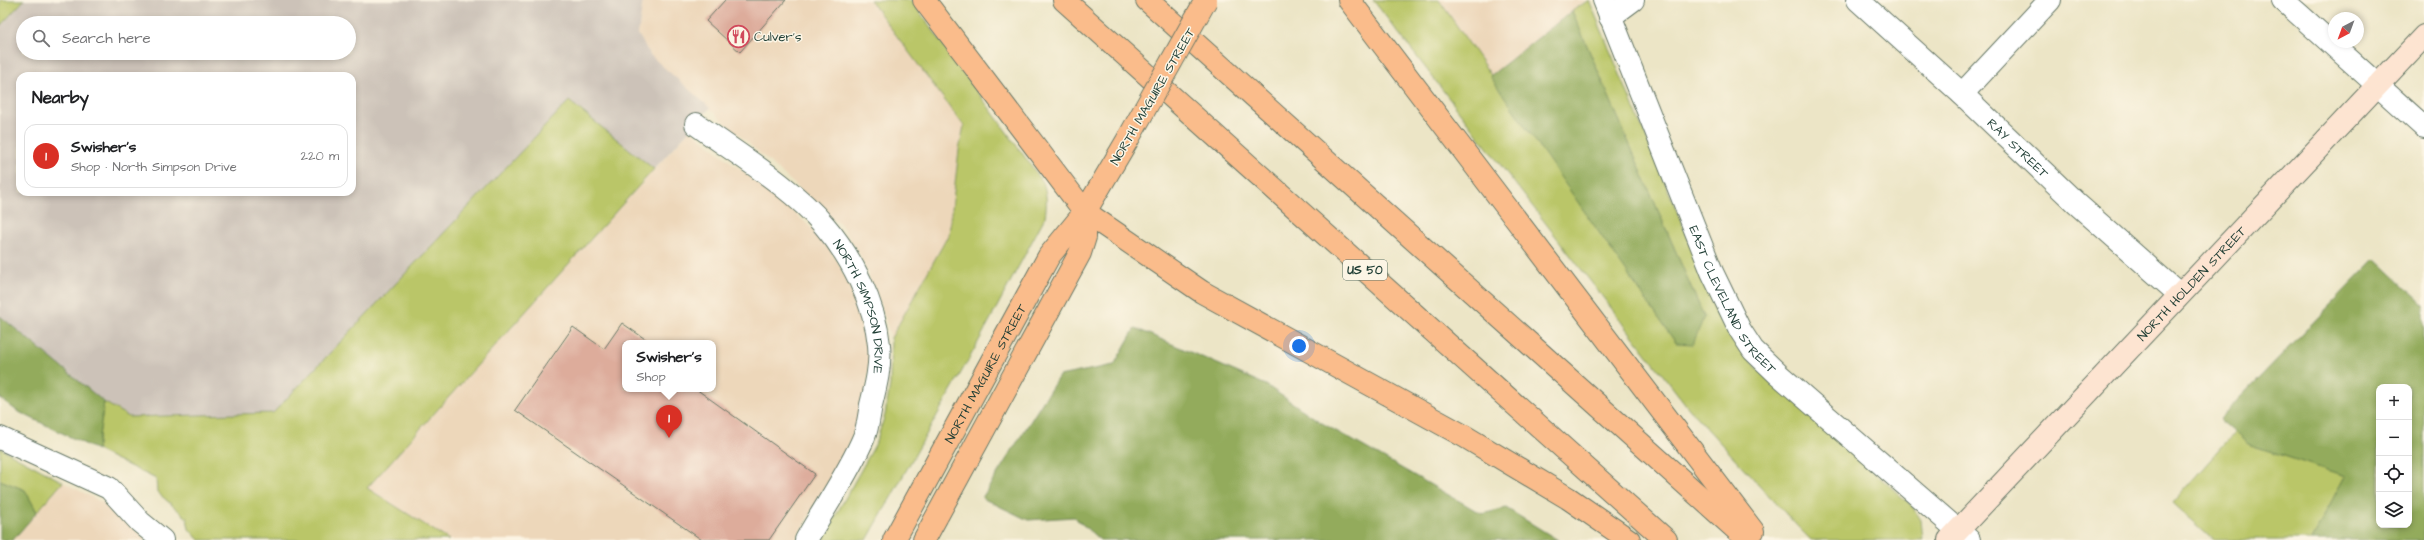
<!DOCTYPE html>
<meta charset="utf-8">
<style>
body{margin:0;font-family:"Architects Daughter",sans-serif;background:#f2f2f2;color:#202124}
.controls{position:absolute;right:12px;bottom:12px;display:grid;overflow:hidden;border-radius:8px;box-shadow:0 2px 6px #0003}
.controls button{width:36px;height:36px;display:grid;place-items:center;padding:0;border:0;border-bottom:1px solid #e0e0e0;background:#fff;color:#202124;font:20px sans-serif}
.compass{position:absolute;left:2328px;top:12px;width:36px;height:36px;border-radius:50%;background:#fff;box-shadow:0 2px 6px #0003;rotate:221deg}
.you{position:absolute;left:1299px;top:346px;width:14px;height:14px;margin:-10px;border:3px solid #fff;border-radius:50%;background:#1a73e8;box-shadow:0 0 0 6px #1a73e833}
.badge{display:grid;place-items:center;width:26px;height:26px;border-radius:50%;background:#d93025;color:#fff;font-size:13px;font-weight:700}
.pin{position:absolute;translate:-50% -33px;filter:drop-shadow(0 1px 2px #0008)}
.pin::after{content:'';position:absolute;top:21px;width:14px;height:12px;background:inherit;clip-path:polygon(0 0,100% 0,50% 100%)}
.popup{position:absolute;left:622px;top:340px;width:94px;height:52px;box-sizing:border-box;display:grid;place-content:center;border-radius:8px;background:#fff;filter:drop-shadow(0 1px 3px #0005);font-size:13px;white-space:nowrap;color:#757577}
.popup b{font-size:15px;color:#202124}
.popup::after{content:'';position:absolute;left:50%;top:100%;margin-left:-8px;border:8px solid transparent;border-top-color:#fff}
.list{margin:0;padding:0;list-style:none}
h2{display:flex;justify-content:space-between;align-items:center;height:52px;margin:0;padding:0 16px;font-size:17px}
h2 small{font-size:13px;font-weight:400;color:#757577}
.list li{display:grid;grid-template-columns:26px 1fr auto;gap:12px;align-items:center;box-sizing:border-box;height:64px;margin:0 8px 8px;padding:0 8px;border:1px solid #e0e0e0;border-radius:12px}
.list b{display:block;font-size:15px;white-space:nowrap}
.list p{margin:0;font-size:13px;white-space:nowrap;color:#757577}
.list em{font-size:13px;font-style:normal;color:#757577}
.icon{flex:none;width:22px;height:22px;fill:none;stroke:currentColor;stroke-width:2;stroke-linecap:round;stroke-linejoin:round}
.map{position:relative;flex:none;width:2424px;height:540px;overflow:hidden}
.search{position:absolute;background:#fff;box-shadow:0 2px 6px #0003;left:16px;top:16px;width:340px;height:44px;display:flex;align-items:center;gap:10px;box-sizing:border-box;padding:0 14px;border-radius:22px;color:#757577;font-size:15px}
.panel{position:absolute;background:#fff;box-shadow:0 2px 6px #0003;left:16px;top:72px;width:340px;height:124px;border-radius:12px}
.map>svg:first-child{display:block}
</style>
<div class="map">
<svg width="2424" height="540" viewBox="0 0 2424 540">
<rect width="100%" height="100%" fill="#fcf5e5"/>
<filter id="ink" filterUnits="userSpaceOnUse"><feTurbulence type="fractalNoise" baseFrequency=".025" numOctaves="2"/><feDisplacementMap in="SourceGraphic" scale="8" xChannelSelector="R" yChannelSelector="G"/><feConvolveMatrix kernelMatrix="1 2 1 2 8 2 1 2 1" color-interpolation-filters="sRGB"/></filter>
<filter id="wash" filterUnits="userSpaceOnUse"><feTurbulence type="fractalNoise" baseFrequency=".012" numOctaves="4" result="noise"/><feDisplacementMap in="SourceGraphic" scale="16" xChannelSelector="R" yChannelSelector="G"/><feGaussianBlur stdDeviation="0.9" result="paint"/><feColorMatrix in="noise" values="0 0 0 0 0 0 0 0 0 0 0 0 0 0 0 0 0 1.4 0 .05"/><feComposite in="paint" operator="in"/></filter>
<g filter="url(#wash)">
<rect width="100%" height="100%" fill="#ece5c6"/>
<!-- built -->
<g fill="#edd7ba" fill-rule="evenodd">
<polygon points="643,0 870,0 965,126 959,150 949,234 891,338 881,304 859,253 843,227 650,56 638,34"/>
<polygon points="1439,0 1586,0 1490,76"/>
<path d="M690 130 784 204 816 232 838 262 865 320 869 359 867 388 859 420 846 450 795 540H449L367 488ZM625 343H713V389H625Z"/>
<polygon points="63,482 101,502 148,540 13,540"/>
</g>
<!-- industrial -->
<path fill="#ccc2b8" fill-rule="evenodd" d="M24 0H643L638 34 650 55 710 108 654 169 569 101 273 413 129 417 104 402 0 316V26ZM23 23H349V53H23ZM20 76H352V192H20Z"/>
<!-- green -->
<g fill="#bac668" stroke="#6c824e">
<polygon points="0,0 24,0 0,26"/>
<path d="M870 0H911L1043 182C1047 194 1047 204 1045 217L975 348 867 540H822L875 445 885 415 890 385 891 338 949 234 959 150 964 126Z"/>
<polygon points="1373,0 1439,0 1676,343 1704,317 1572,11 1589,0 1721,317 1738,348 1761,372 1912,506 1921,520 1923,540 1811,540 1798,527 1690,410"/>
<polygon points="569,101 654,169 367,488 449,540 199,540 189,529 187,518 157,492 156,479 97,450 104,402 129,417 273,413"/>
<polygon points="2235,432 2248,444 2345,476 2311,540 2213,540 2172,503"/>
<polygon points="0,448 63,482 37,512 25,490 0,480"/>
</g>
<!-- forest -->
<g fill="#93ab5c" stroke="#597448" fill-rule="evenodd">
<polygon points="1572,11 1704,317 1693,344 1676,343 1490,76"/>
<path d="M2375 259 2424 305V540H2311L2345 476 2248 444 2219 419ZM2379 387H2409V525H2379Z"/>
<polygon points="0,316 104,402 97,450 17,411 0,398"/>
<polygon points="1135,328 1266,385 1322,423 1482,514 1506,508 1558,540 1100,540 1074,517 1028,520 982,498 1059,376 1114,365"/>
<polygon points="0,480 25,490 37,512 13,540 0,540"/>
</g>
<g id="blocks">
<!-- building -->
<g fill="#ddac9b">
<polygon points="725,0 786,0 740,52 706,21"/>
<polygon points="622,323 651,343 625,343 625,389 696,389 815,474 769,540 702,540 515,410 573,327 604,349"/>
</g>
</g>
</g>
<g filter="url(#ink)">
<use href="#blocks" fill-opacity="0" stroke="#677867" stroke-width="1"/>
<g fill="none" stroke-linecap="round" stroke-linejoin="round">
<defs>
<g id="minor">
<path id="s1" d="M1604 0 1712 272 1740 330 1753 350 1778 374 1969 540"/>
<path id="s2" d="M1858 0 1962 94 2077 204 2179 294"/>
<polyline points="1610,17 1633,0"/>
<polyline points="1962,94 2050,0"/>
<path id="s3" d="M696 124C737 154 792 187 824 225 851 256 875 303 879 345 881 365 876 385 871 405 869 415 868 427 864 437 849 473 825 506 806 540"/>
</g>
<g id="tertiary">
<polyline points="2283,0 2424,127"/>
<polyline points="0,438 109,488 140,522 162,540"/>
</g>
<g id="secondary">
<path id="s4" d="M1949 540 2424 36"/>
</g>
<g id="primary">
<path id="s5" d="M894 540 1049 256 1085 212 1128 139"/>
<polyline points="924,540 1080,253 1085,237 1085,212"/>
</g>
<g id="trunk">
<polyline points="924,0 1085,212 1202,292 1464,436 1568,498 1629,540"/>
<polyline points="1064,0 1666,540"/>
<polyline points="1147,0 1748,540"/>
<polyline points="1349,0 1753,531"/>
</g>
</defs>
<!-- minor casing -->
<use href="#minor" stroke="#677867" stroke-width="24"/>
<!-- tertiary casing -->
<use href="#tertiary" stroke="#677867" stroke-width="24"/>
<!-- secondary casing -->
<use href="#secondary" stroke="#677867" stroke-width="24"/>
<!-- primary casing -->
<use href="#primary" stroke="#677867" stroke-width="24"/>
<!-- trunk casing -->
<use href="#trunk" stroke="#677867" stroke-width="24"/>
<!-- minor -->
<use href="#minor" stroke="#fff" stroke-width="22"/>
<!-- tertiary -->
<use href="#tertiary" stroke="#fff" stroke-width="22"/>
<!-- secondary -->
<use href="#secondary" stroke="#fde4d1" stroke-width="22"/>
<!-- primary -->
<use href="#primary" stroke="#fabc8b" stroke-width="22"/>
<!-- trunk -->
<use href="#trunk" stroke="#fabc8b" stroke-width="22"/>
<defs>
<polyline id="primary-bridge" points="1128,139 1206,0"/>
</defs>
<!-- primary-bridge casing -->
<use href="#primary-bridge" stroke="#677867" stroke-width="24" stroke-linecap="butt"/>
<!-- primary-bridge -->
<use href="#primary-bridge" stroke="#fabc8b" stroke-width="22"/>
</g>
</g>
<!-- icons -->
<defs>
<symbol id="restaurant-ring" viewBox="-11 -11 22 22"><circle r="9.5" fill="#fcf5e5" stroke="#d1495b" stroke-width="1.5"/><path d="M-5-6h1v4h1v-4h1v4h1v-4h1v5L-1.5 .5V6h-2V.5L-5-1ZM5-6V6H3V1.5H1.5Q1.5-4 5-6Z" fill="#d1495b"/></symbol>
</defs>
<g fill-rule="evenodd">
<use href="#restaurant-ring" x="726" y="24" width="25" height="25"/>
</g>
<g text-anchor="middle" stroke-width="3" stroke-linejoin="round" paint-order="stroke">
<!-- shield labels -->
<rect fill="#fcf5e5" stroke="#617469" stroke-width="1" x="1343" y="260" width="44" height="20" rx="3"/>
<g font-size="12" font-weight="bold" fill="#1f3d34">
<text x="1365" y="274">US 50</text>
</g>
<!-- poi labels -->
<g font-size="13" fill="#1f3d34" stroke="#fcf5e5" text-anchor="start">
<text x="754" y="41">Culver's</text>
</g>
<!-- street labels -->
<g font-size="13" fill="#1f3d34" stroke="#fcf5e5">
<text transform="translate(1152 96) rotate(-60)" y="5">NORTH MAGUIRE STREET</text>
<text dy="5" stroke="none"><textPath href="#s2" startOffset="218">RAY STREET</textPath></text>
<text dy="5" stroke="none"><textPath href="#s4" startOffset="353">NORTH HOLDEN STREET</textPath></text>
<text dy="5" stroke="none"><textPath href="#s1" startOffset="327">EAST CLEVELAND STREET</textPath></text>
<text dy="5" stroke="none"><textPath href="#s3" startOffset="255">NORTH SIMPSON DRIVE</textPath></text>
<text dy="5" stroke="none"><textPath href="#s5" startOffset="190">NORTH MAGUIRE STREET</textPath></text>
</g>
</g>
</svg>
<div class="controls">
<button>+</button>
<button>−</button>
<button><svg class="icon" aria-label="locate" viewBox="0 0 24 24"><circle cx="12" cy="12" r="6"/><path d="M12 2v4M12 18v4M2 12h4M18 12h4"/></svg></button>
<button><svg class="icon" aria-label="layers" viewBox="0 0 24 24"><path d="M12 4l9 5-9 5-9-5zM3 14l9 5 9-5"/></svg></button>
</div>
<svg class="compass" viewBox="-18 -18 36 36"><path d="M0-13l5 13h-10z" fill="#e53935"/><path d="M0 13l5-13h-10z" fill="#757577"/></svg>
<div class="you"></div>
<div class="pin badge" style="left:669px;top:438px">1</div>
<div class="popup"><b>Swisher's</b>Shop</div>
<div class="search"><svg class="icon" aria-label="search" viewBox="0 0 24 24"><circle cx="10" cy="10" r="6"/><path d="M15 15l6 6"/></svg>Search here</div>
<section class="panel">
<h2>Nearby<small></small></h2>
<ul class="list">
<li><span class="badge">1</span><div><b>Swisher's</b><p>Shop · North Simpson Drive</p></div><em>220 m</em></li>
</ul>
</section>
</div>
